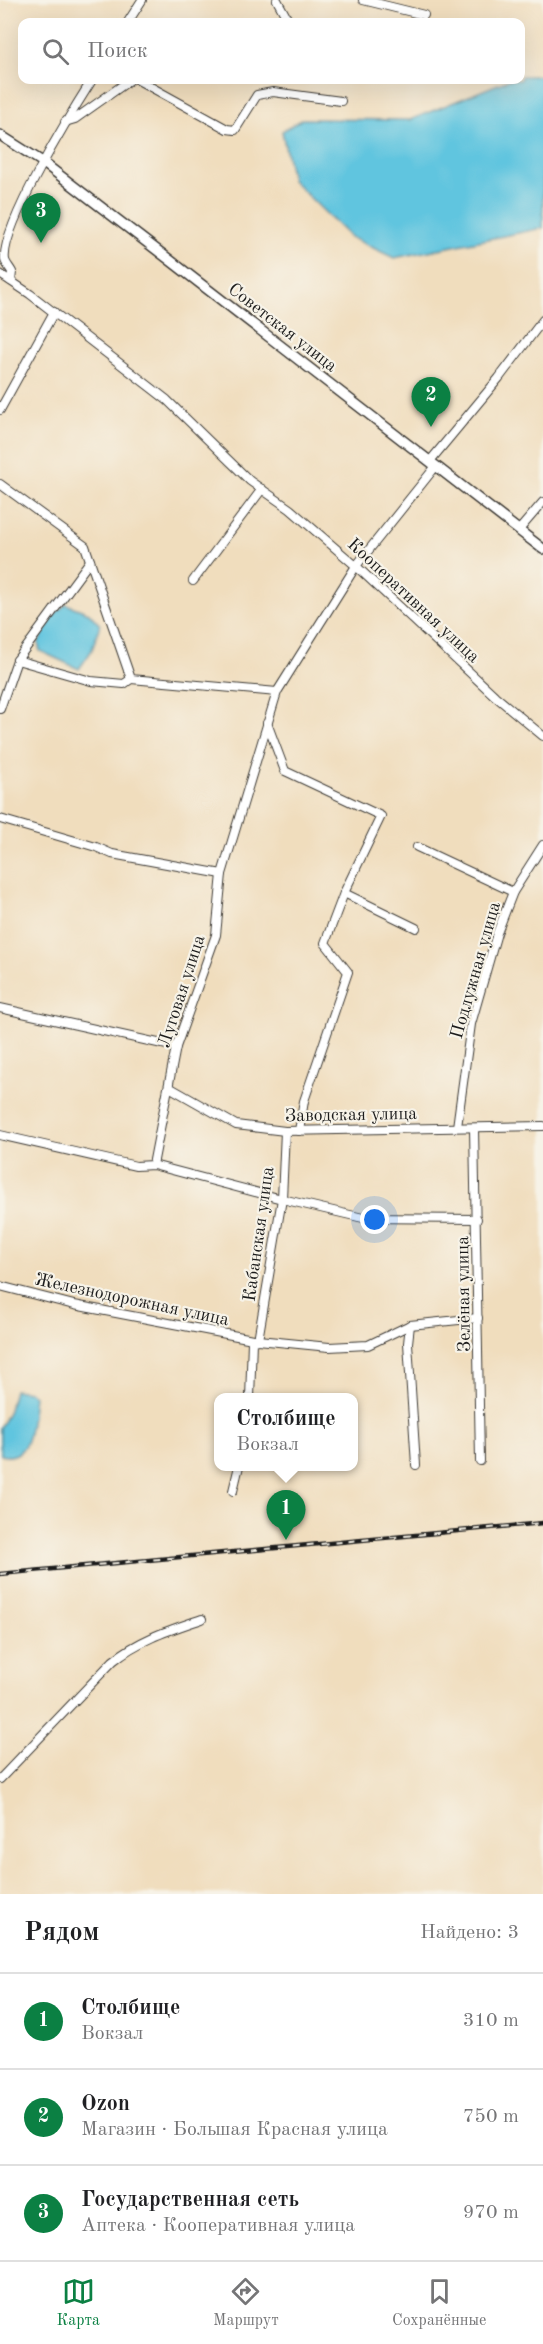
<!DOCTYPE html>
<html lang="ru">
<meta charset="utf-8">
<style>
body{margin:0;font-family:"Old Standard TT",serif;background:#f6f6f6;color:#202124}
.you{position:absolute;left:375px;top:1220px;width:21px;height:21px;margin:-15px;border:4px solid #fff;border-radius:50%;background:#1a73e8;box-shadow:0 0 0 9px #1a73e833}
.badge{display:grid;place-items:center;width:39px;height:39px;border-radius:50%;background:#0b8043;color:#fff;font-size:20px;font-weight:700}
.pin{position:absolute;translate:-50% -50px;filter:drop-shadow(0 2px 3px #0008)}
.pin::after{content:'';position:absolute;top:32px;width:21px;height:18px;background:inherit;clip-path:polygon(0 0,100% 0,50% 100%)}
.popup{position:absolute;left:214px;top:1393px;width:144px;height:78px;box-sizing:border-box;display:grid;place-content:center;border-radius:12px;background:#fff;filter:drop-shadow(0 2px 4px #0005);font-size:20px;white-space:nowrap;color:#757577}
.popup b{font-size:22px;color:#202124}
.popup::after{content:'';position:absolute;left:50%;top:100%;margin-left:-12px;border:12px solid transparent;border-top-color:#fff}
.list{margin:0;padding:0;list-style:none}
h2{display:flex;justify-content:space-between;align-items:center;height:78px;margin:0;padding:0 24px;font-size:26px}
h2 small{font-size:20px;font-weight:400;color:#757577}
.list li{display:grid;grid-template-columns:39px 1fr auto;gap:18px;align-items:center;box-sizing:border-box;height:96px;padding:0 24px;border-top:2px solid #e0e0e0}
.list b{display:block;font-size:22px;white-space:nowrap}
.list p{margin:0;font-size:20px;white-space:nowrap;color:#757577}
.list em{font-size:20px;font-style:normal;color:#757577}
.icon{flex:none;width:33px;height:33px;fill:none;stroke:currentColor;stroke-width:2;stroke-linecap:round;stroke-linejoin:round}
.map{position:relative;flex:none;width:543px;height:1894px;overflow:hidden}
.search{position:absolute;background:#fff;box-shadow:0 6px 24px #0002;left:18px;right:18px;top:18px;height:66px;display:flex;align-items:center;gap:15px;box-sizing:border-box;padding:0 21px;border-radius:12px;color:#757577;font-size:22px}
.sheet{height:366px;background:#fff}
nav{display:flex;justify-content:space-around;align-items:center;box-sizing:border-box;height:84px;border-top:2px solid #e0e0e0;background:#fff;font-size:16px;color:#757577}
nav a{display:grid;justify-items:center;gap:3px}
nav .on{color:#0b8043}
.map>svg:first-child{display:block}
</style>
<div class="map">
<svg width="543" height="1894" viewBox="0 0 543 1894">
<rect width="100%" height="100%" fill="#f7f3e8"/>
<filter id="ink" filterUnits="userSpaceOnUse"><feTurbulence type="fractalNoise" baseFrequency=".0167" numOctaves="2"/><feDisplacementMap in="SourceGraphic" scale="12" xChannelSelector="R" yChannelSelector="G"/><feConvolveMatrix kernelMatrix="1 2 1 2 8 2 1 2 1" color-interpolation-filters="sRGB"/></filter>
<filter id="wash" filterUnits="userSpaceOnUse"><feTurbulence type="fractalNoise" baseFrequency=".008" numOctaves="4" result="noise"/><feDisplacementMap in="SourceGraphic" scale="24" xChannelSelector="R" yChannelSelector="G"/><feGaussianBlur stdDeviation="1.35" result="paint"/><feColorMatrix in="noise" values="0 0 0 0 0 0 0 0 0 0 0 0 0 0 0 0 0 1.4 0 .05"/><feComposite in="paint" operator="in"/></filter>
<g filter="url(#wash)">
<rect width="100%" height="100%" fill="#f0ddbd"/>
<!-- water -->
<g fill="#61c5df" stroke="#3e707e" stroke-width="1.5">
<polygon points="521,76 543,76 543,228 394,258 350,237 292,180 282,131 302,119 410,120 508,80 520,80"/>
<polygon points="66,604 89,613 100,625 92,650 79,669 40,651 38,643 54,615"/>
<path d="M14 1390 30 1392 34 1396C31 1417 33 1464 0 1455V1428L9 1410Z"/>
</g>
</g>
<g filter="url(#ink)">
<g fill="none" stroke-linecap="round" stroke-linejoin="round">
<defs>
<g id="minor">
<polyline points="277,0 289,22"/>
<polyline points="363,0 424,15"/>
<polyline points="128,22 142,0"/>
<polyline points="138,80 227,129 235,130 257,95 273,92 341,101"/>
<polyline points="65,122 75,119 130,80"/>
<polyline points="0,274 30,294 167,400 250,481 290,509 356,566 495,696 543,736"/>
<path d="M11 281 12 272C10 268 6 264 5 260 0 228 73 110 92 80"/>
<polyline points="0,410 54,312"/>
<polyline points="430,461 499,378 543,320"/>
<polyline points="0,484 85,546 131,679 277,692"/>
<polyline points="519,530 543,502"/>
<polyline points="193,581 262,489"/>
<polyline points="17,660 91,681 124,684 131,679"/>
<polyline points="0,709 17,660 90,561"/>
<polyline points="267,723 285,771 381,816 344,893 325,943 348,972 304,1101 299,1131"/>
<polyline points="0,819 96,847 112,854 222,874"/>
<polyline points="417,847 513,892"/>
<polyline points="344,893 416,928"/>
<polyline points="0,1008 176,1047"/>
<polyline points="169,1087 236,1125 285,1131 543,1126"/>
<polyline points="457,1127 471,1024 497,933 513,892 543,845"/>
<polyline points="474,1128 480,1461"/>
<polyline points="0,1135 136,1166 153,1165 282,1199 363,1218 477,1219"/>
<polyline points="153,1165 176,1047 216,935 222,874 277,692 356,566 436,466"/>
<polyline points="0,1286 74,1305 258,1340 329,1347 368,1345 410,1325 408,1343 416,1465"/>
<polyline points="410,1325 478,1318"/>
<polyline points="250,1398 252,1341 258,1340 282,1199 285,1131"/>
<polyline points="233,1491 239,1466"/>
<path d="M0 1779 113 1661C140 1639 170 1630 202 1619"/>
</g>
<polyline id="tertiary" points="0,135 41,161 166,257 543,549"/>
</defs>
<!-- minor casing -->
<use href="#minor" stroke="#3c3934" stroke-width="10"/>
<!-- tertiary casing -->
<use href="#tertiary" stroke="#3c3934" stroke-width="12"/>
<!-- minor -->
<use href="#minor" stroke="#fff" stroke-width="8"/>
<!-- tertiary -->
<use href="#tertiary" stroke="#fff" stroke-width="9"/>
<defs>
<polyline id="rail" points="0,1574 543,1523"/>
</defs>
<!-- rail casing -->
<use href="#rail" stroke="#1c1c1c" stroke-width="4.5"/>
<!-- rail -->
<use href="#rail" stroke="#f7f3e8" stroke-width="2" stroke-dasharray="7" stroke-linecap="butt"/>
</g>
</g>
<g text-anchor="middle" stroke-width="4.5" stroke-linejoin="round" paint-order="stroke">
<!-- street labels -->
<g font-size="18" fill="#1c1c1c" stroke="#f7f3e8">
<text transform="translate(283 327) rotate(38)" y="6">Советская улица</text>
<text transform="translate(414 600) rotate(43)" y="6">Кооперативная улица</text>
<text transform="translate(475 970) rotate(-74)" y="6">Подлужная улица</text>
<text transform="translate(181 991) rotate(-72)" y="6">Луговая улица</text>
<text transform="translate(351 1114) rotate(-1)" y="6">Заводская улица</text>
<text transform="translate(258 1234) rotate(-82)" y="6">Кабанская улица</text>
<text transform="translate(463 1294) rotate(-91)" y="6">Зелёная улица</text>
<text transform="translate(132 1299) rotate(12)" y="6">Железнодорожная улица</text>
</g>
</g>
</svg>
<div class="you"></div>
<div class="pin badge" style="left:286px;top:1540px">1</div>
<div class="popup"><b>Столбище</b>Вокзал</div>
<div class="pin badge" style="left:431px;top:427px">2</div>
<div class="pin badge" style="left:41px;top:243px">3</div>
<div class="search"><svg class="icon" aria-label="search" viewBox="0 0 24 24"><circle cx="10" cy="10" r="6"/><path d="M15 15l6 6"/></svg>Поиск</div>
</div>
<section class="sheet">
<h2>Рядом<small>Найдено: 3</small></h2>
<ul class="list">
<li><span class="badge">1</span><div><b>Столбище</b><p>Вокзал</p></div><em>310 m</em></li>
<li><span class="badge">2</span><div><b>Ozon</b><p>Магазин · Большая Красная улица</p></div><em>750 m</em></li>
<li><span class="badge">3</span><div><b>Государственная сеть</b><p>Аптека · Кооперативная улица</p></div><em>970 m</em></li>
</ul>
</section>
<nav>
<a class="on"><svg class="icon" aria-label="map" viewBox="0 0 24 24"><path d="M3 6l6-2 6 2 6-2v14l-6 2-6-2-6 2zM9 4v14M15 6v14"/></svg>Карта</a>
<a><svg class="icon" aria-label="directions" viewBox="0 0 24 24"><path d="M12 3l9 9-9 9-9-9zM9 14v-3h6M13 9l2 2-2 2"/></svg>Маршрут</a>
<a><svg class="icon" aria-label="saved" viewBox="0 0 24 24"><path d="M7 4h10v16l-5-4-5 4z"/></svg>Сохранённые</a>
</nav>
